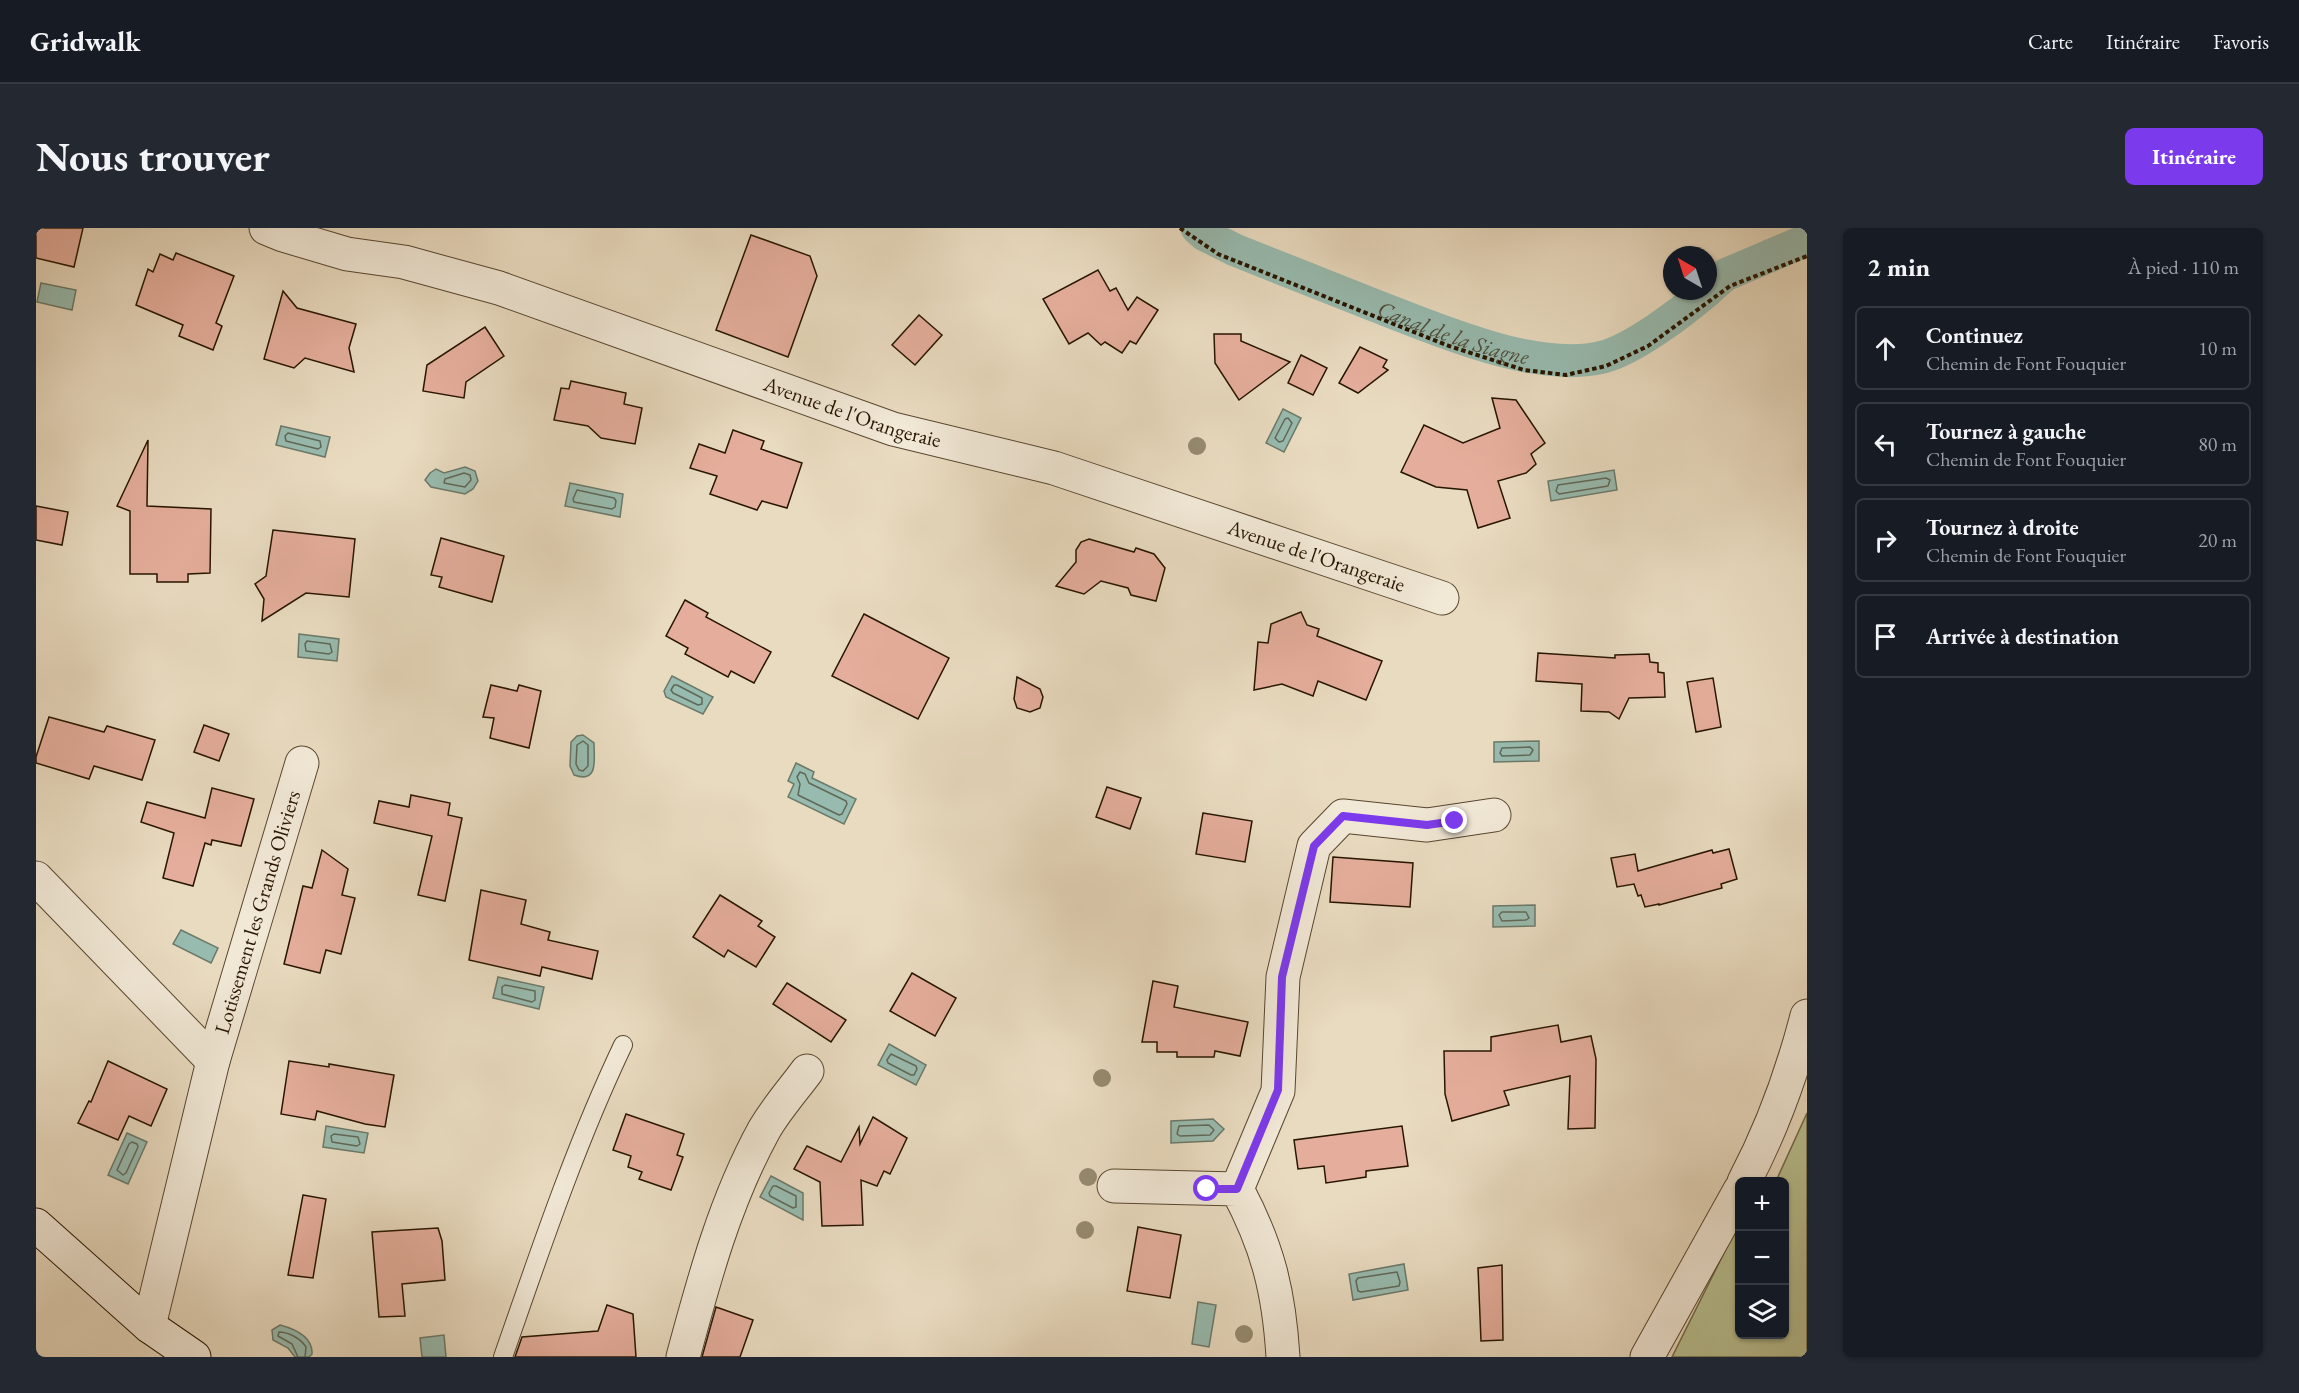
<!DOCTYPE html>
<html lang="fr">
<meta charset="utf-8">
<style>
body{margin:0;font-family:"EB Garamond",serif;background:#242831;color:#f1f3f6}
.controls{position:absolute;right:18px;bottom:18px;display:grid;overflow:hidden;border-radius:9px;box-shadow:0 2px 4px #0004}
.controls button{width:54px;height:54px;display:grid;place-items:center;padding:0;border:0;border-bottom:2px solid #363941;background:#171b24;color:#f1f3f6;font:30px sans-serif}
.compass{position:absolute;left:1627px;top:18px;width:54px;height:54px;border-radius:50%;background:#171b24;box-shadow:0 2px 4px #0004;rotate:321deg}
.stop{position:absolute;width:18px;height:18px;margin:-14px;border:4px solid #7c3aed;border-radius:50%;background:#fff}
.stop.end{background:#7c3aed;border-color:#fff;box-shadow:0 2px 6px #0008}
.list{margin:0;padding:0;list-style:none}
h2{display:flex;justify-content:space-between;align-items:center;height:78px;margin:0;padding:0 24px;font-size:26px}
h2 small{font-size:20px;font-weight:400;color:#9ea1a6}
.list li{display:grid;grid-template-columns:39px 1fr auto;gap:18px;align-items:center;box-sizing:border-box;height:84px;margin:0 12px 12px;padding:0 12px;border:2px solid #363941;border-radius:9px}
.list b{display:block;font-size:22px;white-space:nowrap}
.list p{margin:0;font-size:20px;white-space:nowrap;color:#9ea1a6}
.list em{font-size:20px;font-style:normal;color:#9ea1a6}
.icon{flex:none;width:33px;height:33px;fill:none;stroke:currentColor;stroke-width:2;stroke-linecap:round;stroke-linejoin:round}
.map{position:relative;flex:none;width:1771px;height:1129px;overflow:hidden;border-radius:9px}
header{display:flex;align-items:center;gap:36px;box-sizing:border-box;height:84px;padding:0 30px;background:#171b24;border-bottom:2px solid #363941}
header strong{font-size:28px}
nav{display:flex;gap:33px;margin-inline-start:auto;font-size:21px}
.intro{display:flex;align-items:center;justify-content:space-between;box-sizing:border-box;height:144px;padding:0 36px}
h1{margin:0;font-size:42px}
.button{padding:15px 27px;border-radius:9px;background:#7c3aed;color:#fff;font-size:21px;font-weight:700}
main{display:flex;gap:36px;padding:0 36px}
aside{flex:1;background:#171b24;border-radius:9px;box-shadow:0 2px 4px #0004}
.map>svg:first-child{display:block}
</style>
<header>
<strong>Gridwalk</strong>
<nav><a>Carte</a><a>Itinéraire</a><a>Favoris</a></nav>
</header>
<div class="intro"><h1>Nous trouver</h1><a class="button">Itinéraire</a></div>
<main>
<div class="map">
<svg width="1771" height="1129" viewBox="0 0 1771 1129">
<rect width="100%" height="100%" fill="#e9dbc0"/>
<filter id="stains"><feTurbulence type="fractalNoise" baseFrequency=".00333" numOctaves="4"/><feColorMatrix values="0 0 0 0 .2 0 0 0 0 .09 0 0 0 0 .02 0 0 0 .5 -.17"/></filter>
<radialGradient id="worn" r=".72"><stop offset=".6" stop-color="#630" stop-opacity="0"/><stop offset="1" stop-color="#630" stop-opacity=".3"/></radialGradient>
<!-- green -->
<polygon fill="#b9c091" stroke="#706a48" stroke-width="1.5" points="1771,885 1771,1129 1636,1129 1699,1003 1704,1003 1704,1106 1748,1106 1748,954 1740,953"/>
<!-- water -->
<g fill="#98bbaf" stroke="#6b7969" stroke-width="1.5">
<polygon points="5,55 40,62 36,82 1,74"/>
<polygon points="1247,181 1265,190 1248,224 1230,215"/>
<polygon points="245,198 294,209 289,229 240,217"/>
<polygon points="429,239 439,243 442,253 437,261 429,266 395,259 389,252 394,245 400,241 408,245"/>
<polygon points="1578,242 1581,262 1515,273 1512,253"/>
<polygon points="534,255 587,266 584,289 529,278"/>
<polygon points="263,406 303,411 301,433 262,429"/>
<polygon points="636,448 677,469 667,486 630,469 628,463"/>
<path d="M547 507 558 515C558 531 563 556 538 547L534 538 535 514 541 508Z"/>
<polygon points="1503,513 1503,533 1458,534 1458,514"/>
<polygon points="760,535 778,544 776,550 820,571 808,596 752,569 758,556 752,553"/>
<polygon points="1499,677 1499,698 1457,699 1457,678"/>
<polygon points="145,702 182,720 175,735 137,716"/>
<polygon points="462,749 508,759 503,781 457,770"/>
<polygon points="853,816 890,837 880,857 842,837"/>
<polygon points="1177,891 1188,901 1177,913 1135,915 1135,893"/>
<polygon points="290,898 332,905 328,925 287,919"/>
<polygon points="91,905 111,914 92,956 72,947"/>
<polygon points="735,948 767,965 767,992 724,969"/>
<polygon points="1368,1036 1372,1062 1317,1072 1313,1046"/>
<polygon points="1162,1074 1180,1077 1173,1119 1156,1116"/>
<path d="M244 1097C259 1101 277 1109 276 1126L273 1129H259L252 1120 237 1112 236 1102Z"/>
<polygon points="408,1107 410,1129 386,1129 384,1110"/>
</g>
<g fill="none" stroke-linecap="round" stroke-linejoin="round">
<!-- shore -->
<g stroke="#606858" stroke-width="1.5">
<polygon points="1252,190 1256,195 1247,213 1243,214 1239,210 1249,191"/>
<polygon points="252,205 284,213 285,219 282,221 250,213 249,208"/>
<polygon points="428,245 434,247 435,252 429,259 408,255 409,251"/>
<polygon points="1570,250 1574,252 1572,258 1523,266 1520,263 1522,257"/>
<polygon points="541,262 578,270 580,273 579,279 576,281 538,274 537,271"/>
<polygon points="271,413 294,416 296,424 293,426 270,423 269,416"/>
<polygon points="638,457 641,457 666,470 666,476 662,477 637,465 635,462"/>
<polygon points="547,513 552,517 552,538 547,543 543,542 540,536 541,517"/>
<polygon points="1494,519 1497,522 1494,527 1466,528 1464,525 1466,520"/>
<polygon points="764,544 769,546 773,555 810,573 811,576 806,586 803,587 762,567 764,556 761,549"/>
<polygon points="1466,684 1490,684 1493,690 1490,692 1466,693 1463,687"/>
<polygon points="469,757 499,763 499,772 496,774 466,766 466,759"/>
<polygon points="855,826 880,838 881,841 878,847 875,847 852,835 851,832"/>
<polygon points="1173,897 1178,902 1174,907 1144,908 1141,906 1143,898"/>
<polygon points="298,906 322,909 324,916 321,918 296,914 295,908"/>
<polygon points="96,914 101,916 102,919 90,945 87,947 81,942 93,916"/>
<polygon points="737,958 740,958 760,968 760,979 757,980 734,968 733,965"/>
<polygon points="1361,1044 1364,1054 1363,1058 1325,1064 1322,1063 1320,1053 1322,1050"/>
<path d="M262 1129 256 1116 242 1108 243 1104C253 1104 265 1111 270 1119L269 1129"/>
</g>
<!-- canal -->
<g stroke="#98bbaf" stroke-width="33">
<path id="s1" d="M1161 0 1169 7 1199 22C1244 40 1289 58 1335 76 1397 100 1500 146 1567 129 1598 121 1646 84 1671 63"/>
<polyline points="1672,62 1689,47 1771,12"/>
</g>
</g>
<!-- building -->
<g fill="#e5ae9c" stroke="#271500" stroke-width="1.5">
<polygon points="0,0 47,0 38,39 0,30"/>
<polygon points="715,7 774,28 781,48 752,129 680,102"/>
<polygon points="140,25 198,48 180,95 186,98 177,122 143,108 147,97 100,77 112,41 117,44 124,26 137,32"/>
<polygon points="1062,42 1074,63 1080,60 1092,82 1101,69 1122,82 1100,116 1094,113 1086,125 1069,114 1065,117 1052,105 1033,116 1007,71"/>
<polygon points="247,63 261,80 320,96 313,120 318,144 269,130 258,140 228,131"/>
<polygon points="883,87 906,107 879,137 856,117"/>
<polygon points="449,99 468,128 430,154 428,170 387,163 391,137"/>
<polygon points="1178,106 1205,106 1205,113 1254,134 1203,172 1179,135"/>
<polygon points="1324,119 1351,132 1347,139 1352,142 1322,165 1303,155"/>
<polygon points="1265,127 1291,140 1277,167 1252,155"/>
<polygon points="535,153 590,165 588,176 606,180 599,216 565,210 552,198 518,192 525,160 533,161"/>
<polygon points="1456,170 1480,172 1509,215 1495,226 1500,236 1490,245 1462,253 1474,290 1442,300 1431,262 1400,259 1365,244 1388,197 1427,215 1464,200"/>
<polygon points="697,202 728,213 725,221 766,235 751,280 726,273 721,282 674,266 681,248 654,240 663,216 689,225"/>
<polygon points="112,212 111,278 175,281 174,345 152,346 152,354 121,354 121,346 94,346 94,283 81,278"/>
<polygon points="0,278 32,284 26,317 0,312"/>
<polygon points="237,302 319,311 313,369 270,365 226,393 228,371 219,356 230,348"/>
<polygon points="405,310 468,328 456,374 403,359 406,349 395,347"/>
<polygon points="1053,311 1098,324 1100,320 1118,326 1129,340 1120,373 1095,367 1092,360 1065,353 1048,366 1020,358 1040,334 1040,322 1045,314"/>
<polygon points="649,372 672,385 670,389 735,424 718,455 695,443 692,449 649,426 652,420 630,408"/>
<polygon points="1265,384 1271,397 1283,401 1281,408 1346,433 1330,472 1282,453 1277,468 1246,456 1218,462 1222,414 1232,415 1235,396"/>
<polygon points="828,386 913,430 882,491 796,448"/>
<polygon points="1502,425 1579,430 1579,427 1613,426 1614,434 1622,435 1622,444 1628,445 1629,469 1593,470 1583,491 1573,484 1545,483 1546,456 1500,453"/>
<polygon points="981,449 1004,461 1007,469 1004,480 994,484 981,480 978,471"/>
<polygon points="1677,450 1685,499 1660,504 1651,454"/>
<polygon points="455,457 481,463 483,457 505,463 493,520 454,510 458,490 447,489"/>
<polygon points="13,489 68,504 71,498 119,512 106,552 58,538 53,551 0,535 0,529"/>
<polygon points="168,497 193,506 183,533 158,524"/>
<polygon points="1071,559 1105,570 1094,601 1060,589"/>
<polygon points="176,560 218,571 205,618 176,612 175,617 169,615 157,658 127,650 138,605 105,594 111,574 169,590"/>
<polygon points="375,567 414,575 412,587 426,590 409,673 382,667 396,608 338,595 343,573 373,579"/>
<polygon points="1167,585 1216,593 1209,634 1160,626"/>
<polygon points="1693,621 1701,651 1685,656 1686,660 1623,677 1623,676 1609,679 1605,667 1602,668 1598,656 1581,659 1575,630 1599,626 1602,643 1676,622 1677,625"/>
<polygon points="286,622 312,641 306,667 319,670 305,726 290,722 284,745 248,736 267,658 276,660"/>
<polygon points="1297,629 1377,635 1374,679 1294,674"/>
<polygon points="445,662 490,672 485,696 514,704 512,712 562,723 556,751 506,739 504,748 433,732"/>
<polygon points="684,667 726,693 722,698 739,709 720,739 692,722 688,729 657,709"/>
<polygon points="876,745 920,770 899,808 854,783"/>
<polygon points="1117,753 1142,758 1138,779 1212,794 1204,828 1179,823 1178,829 1141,829 1141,824 1121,824 1121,814 1106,814"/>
<polygon points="751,755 810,792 795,814 737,776"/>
<polygon points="1522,797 1525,814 1555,808 1560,831 1559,900 1532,901 1534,848 1468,863 1473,877 1416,893 1409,866 1408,823 1455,823 1455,809"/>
<polygon points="72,833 131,861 115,898 93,888 82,912 42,895 53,873 55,874"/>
<polygon points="253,833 293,839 293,836 358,847 349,899 329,896 281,883 279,892 245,886"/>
<polygon points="590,886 648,906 641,927 647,929 635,962 603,951 606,944 592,939 595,928 577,922"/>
<polygon points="837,889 871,910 854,946 848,943 841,958 825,952 827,997 786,998 784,954 758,941 771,918 805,934 823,899 824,916"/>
<polygon points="1366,898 1372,938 1330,943 1330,949 1290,955 1288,938 1262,941 1258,912"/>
<polygon points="267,967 290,971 277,1050 252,1047"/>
<polygon points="1102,999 1145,1007 1134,1070 1091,1063"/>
<polygon points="402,1000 406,1013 409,1052 366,1056 369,1088 343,1089 336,1004"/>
<polygon points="1466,1037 1467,1112 1445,1113 1442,1040"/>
<polygon points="571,1077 597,1086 600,1129 479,1129 486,1109 562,1103"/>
<polygon points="680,1079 717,1092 704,1129 666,1129"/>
</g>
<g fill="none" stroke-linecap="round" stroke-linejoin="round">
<defs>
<path id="lane" d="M467 1129C504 1023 539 918 587 817"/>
<g id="street">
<path id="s2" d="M230 0 247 7 311 26 368 34 463 60 857 201 1018 240 1406 370"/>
<polyline points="0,650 177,833"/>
<path d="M1708 954C1736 901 1756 846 1771 788"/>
<path d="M1078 958 1201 961C1232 1019 1243 1064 1247 1129"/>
<polyline points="1201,961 1242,863 1247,749 1278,618 1307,588 1391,597 1458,587"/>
<path id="s3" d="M113 1098 177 833 266 535"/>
<path d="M647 1129C668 1051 689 973 728 902 740 881 757 862 771 843"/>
<polyline points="1611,1129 1704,962"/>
</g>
<polyline id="secondary" points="0,997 113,1098 158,1129"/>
</defs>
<!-- lane casing -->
<use href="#lane" stroke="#584630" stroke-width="20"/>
<!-- street casing -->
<use href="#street" stroke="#584630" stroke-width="35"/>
<!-- secondary casing -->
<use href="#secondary" stroke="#271500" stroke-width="35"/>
<!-- path -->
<polyline stroke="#271500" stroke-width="4" stroke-dasharray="4.5 3" stroke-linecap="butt" points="1144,0 1182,26 1413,118 1488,142 1530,147 1570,138 1612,118 1694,58 1771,28"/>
<!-- lane -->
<use href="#lane" stroke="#f1e8d6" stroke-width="18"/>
<!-- street -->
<use href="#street" stroke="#f1e8d6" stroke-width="33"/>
<!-- secondary -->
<use href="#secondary" stroke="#f1e8d6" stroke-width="33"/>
</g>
<!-- trees -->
<g fill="#968a6f">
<circle cx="1161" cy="218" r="9"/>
<circle cx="1066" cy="850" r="9"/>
<circle cx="1052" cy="949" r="9"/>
<circle cx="1049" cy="1002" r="9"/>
<circle cx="1208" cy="1106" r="9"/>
</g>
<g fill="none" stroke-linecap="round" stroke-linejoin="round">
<!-- route -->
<polyline stroke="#7c3aed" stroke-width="8" points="1171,961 1201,961 1242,862 1246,749 1278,618 1307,588 1391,597 1419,593"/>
</g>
<g text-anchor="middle" stroke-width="4.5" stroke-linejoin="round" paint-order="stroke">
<!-- street labels -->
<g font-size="21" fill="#271500" stroke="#f1e8d6">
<text dy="7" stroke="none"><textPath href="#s2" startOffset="616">Avenue de l'Orangeraie</textPath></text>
<text dy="7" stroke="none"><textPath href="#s2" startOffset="1102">Avenue de l'Orangeraie</textPath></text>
<text dy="7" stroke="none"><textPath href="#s3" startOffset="428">Lotissement les Grands Oliviers</textPath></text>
</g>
<!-- water labels -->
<g font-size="22" font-style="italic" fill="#4f4f3d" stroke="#f1e8d6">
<text dy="8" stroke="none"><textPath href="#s1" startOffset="278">Canal de la Siagne</textPath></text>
</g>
</g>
<rect width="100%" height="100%" filter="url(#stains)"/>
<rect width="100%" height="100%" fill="url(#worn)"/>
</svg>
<div class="controls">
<button>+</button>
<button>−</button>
<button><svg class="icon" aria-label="layers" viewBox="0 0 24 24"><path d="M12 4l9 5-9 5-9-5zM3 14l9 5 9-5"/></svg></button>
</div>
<svg class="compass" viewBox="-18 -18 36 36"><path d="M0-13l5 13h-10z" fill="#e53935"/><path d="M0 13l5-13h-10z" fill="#9ea1a6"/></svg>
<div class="stop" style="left:1171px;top:961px"></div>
<div class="stop end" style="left:1419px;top:593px"></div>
</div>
<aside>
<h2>2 min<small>À pied · 110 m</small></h2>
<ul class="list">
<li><svg class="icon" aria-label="ahead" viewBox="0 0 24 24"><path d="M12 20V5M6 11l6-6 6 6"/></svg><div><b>Continuez</b><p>Chemin de Font Fouquier</p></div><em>10 m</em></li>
<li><svg class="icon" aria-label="left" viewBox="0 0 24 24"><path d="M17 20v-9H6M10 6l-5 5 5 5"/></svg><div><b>Tournez à gauche</b><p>Chemin de Font Fouquier</p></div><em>80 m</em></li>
<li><svg class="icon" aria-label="right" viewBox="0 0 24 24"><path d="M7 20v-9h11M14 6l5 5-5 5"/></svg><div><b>Tournez à droite</b><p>Chemin de Font Fouquier</p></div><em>20 m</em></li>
<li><svg class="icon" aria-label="arrive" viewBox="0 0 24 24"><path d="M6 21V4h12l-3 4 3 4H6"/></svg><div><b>Arrivée à destination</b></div></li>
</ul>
</aside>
</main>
